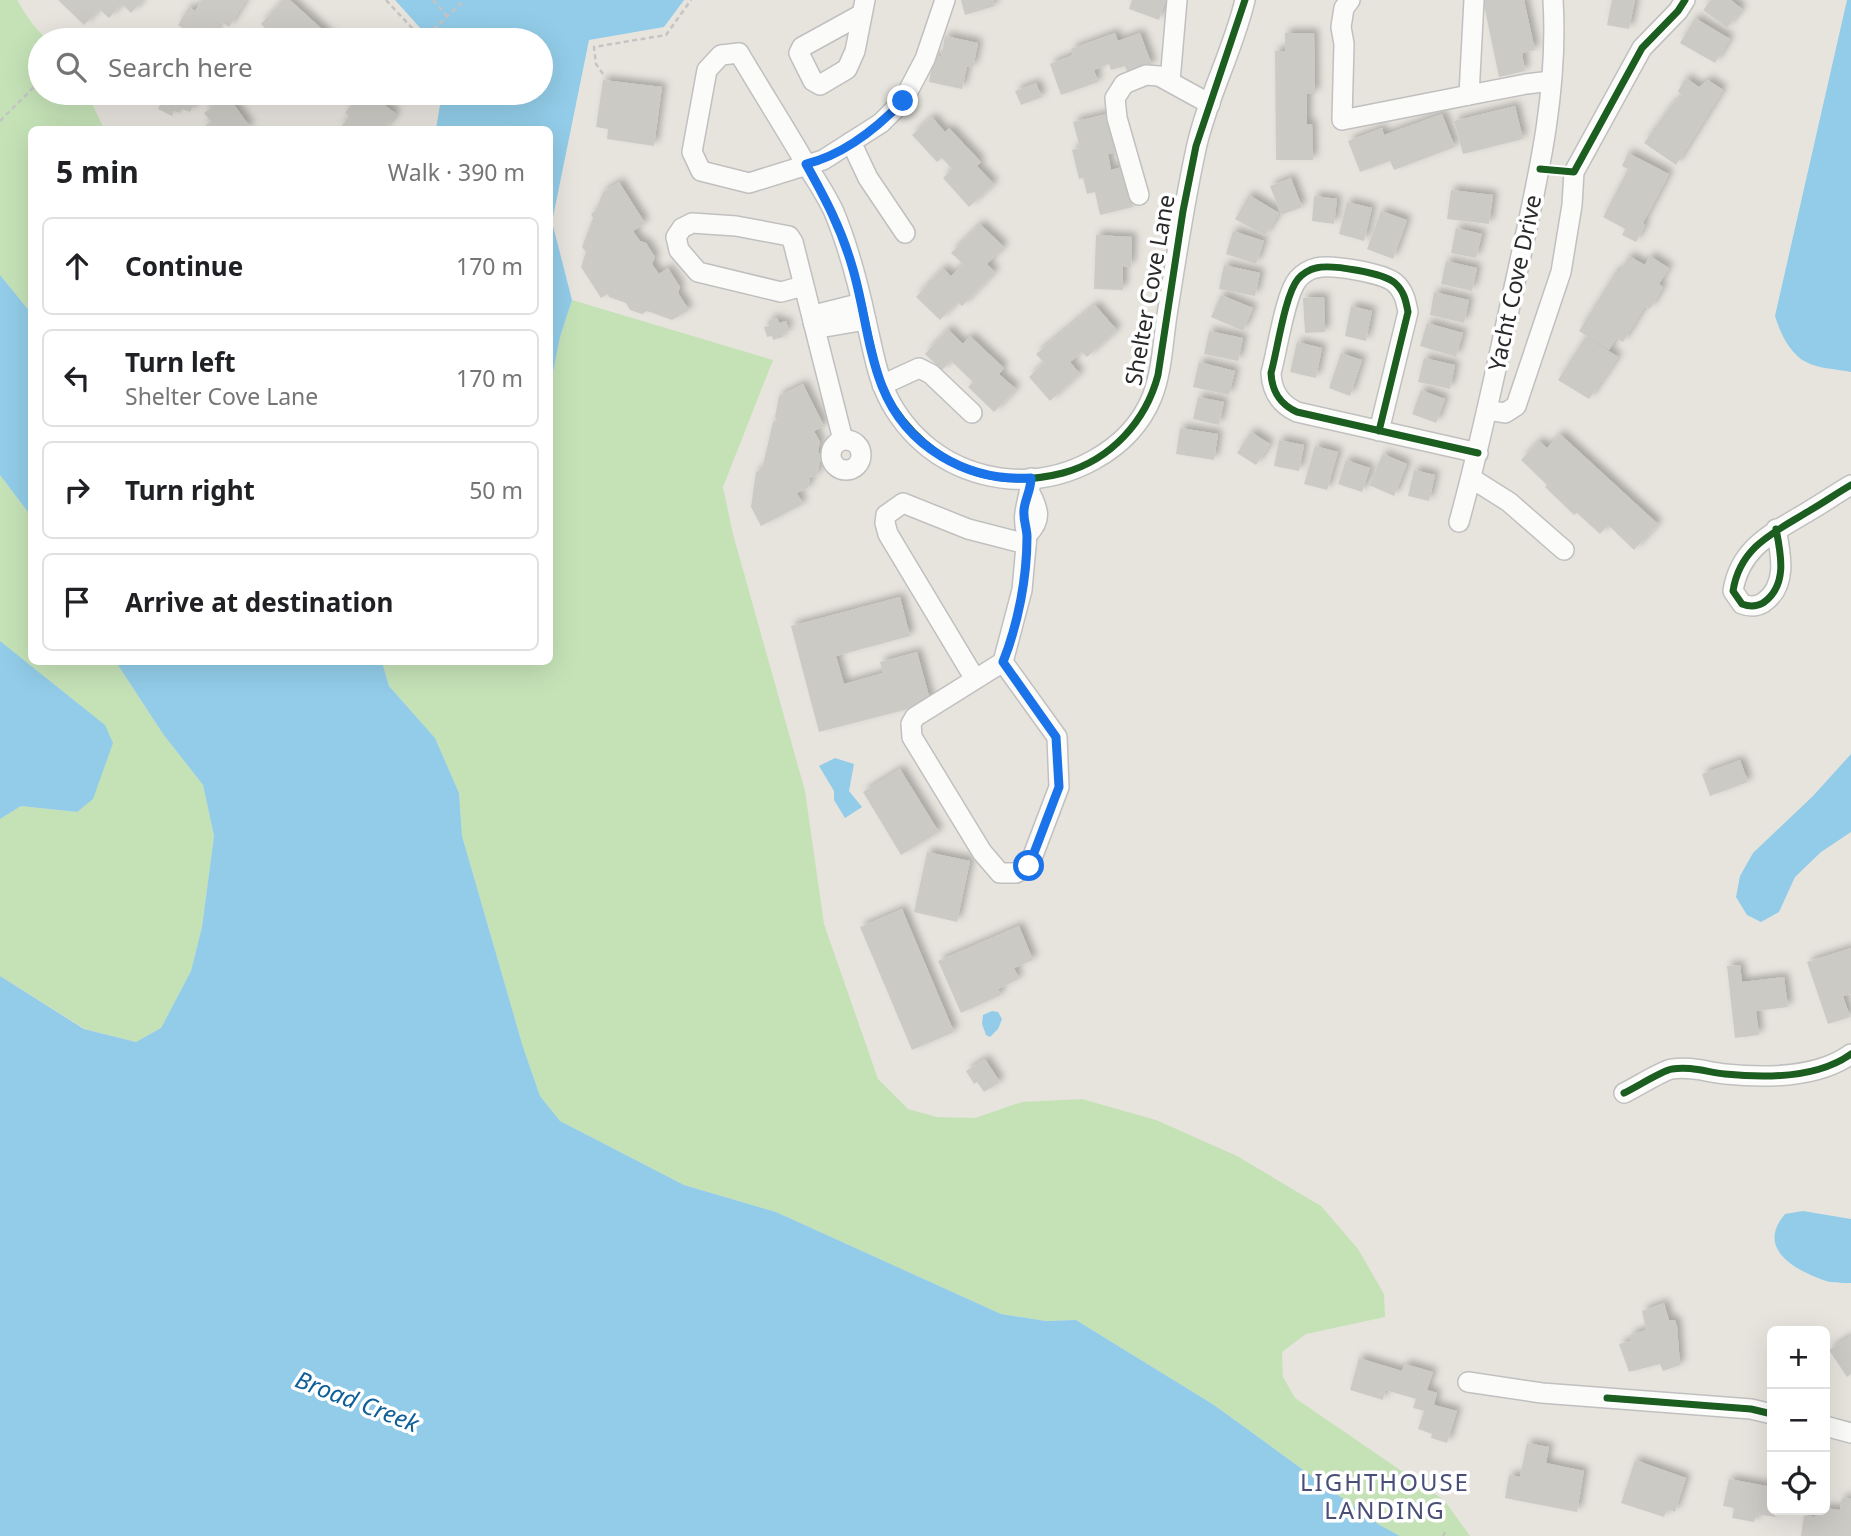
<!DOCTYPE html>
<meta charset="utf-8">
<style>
body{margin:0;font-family:"Noto Sans",sans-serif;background:#f6f6f6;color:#202124}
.controls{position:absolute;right:21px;bottom:21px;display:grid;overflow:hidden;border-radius:10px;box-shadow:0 7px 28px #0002}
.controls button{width:63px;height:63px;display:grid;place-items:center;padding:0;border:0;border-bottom:2px solid #e0e0e0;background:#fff;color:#202124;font:35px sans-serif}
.stop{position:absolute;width:21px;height:21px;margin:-16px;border:5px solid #1a73e8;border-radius:50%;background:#fff}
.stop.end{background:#1a73e8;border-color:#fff;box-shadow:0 2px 7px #0008}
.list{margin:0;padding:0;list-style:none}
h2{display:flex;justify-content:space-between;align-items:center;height:91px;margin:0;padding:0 28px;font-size:30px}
h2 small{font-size:23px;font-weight:400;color:#757577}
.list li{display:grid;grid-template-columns:46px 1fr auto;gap:21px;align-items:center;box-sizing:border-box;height:98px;margin:0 14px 14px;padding:0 14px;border:2px solid #e0e0e0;border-radius:10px}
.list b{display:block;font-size:26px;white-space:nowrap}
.list p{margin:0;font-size:23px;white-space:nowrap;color:#757577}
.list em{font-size:23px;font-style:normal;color:#757577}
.icon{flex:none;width:38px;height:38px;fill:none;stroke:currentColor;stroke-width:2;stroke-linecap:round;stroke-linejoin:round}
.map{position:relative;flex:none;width:1851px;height:1536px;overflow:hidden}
.search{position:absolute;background:#fff;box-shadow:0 7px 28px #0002;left:28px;top:28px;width:525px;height:77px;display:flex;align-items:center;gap:18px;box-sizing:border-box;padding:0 24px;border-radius:38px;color:#757577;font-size:26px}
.panel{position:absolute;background:#fff;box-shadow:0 7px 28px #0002;left:28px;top:126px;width:525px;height:539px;border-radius:10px}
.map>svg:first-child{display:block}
</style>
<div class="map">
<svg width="1851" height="1536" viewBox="0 0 1851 1536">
<defs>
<filter id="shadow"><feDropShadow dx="4.5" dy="-4.5" stdDeviation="3.5" flood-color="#0004"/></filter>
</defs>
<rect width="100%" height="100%" fill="#e7e4de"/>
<!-- green -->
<g fill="#c5e2b7">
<path d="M0 0H17C26 15 35 30 49 40H40V93H87L104 129 32 130 31 313 0 275Z"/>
<polygon points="572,300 773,360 723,487 733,534 805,791 824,924 878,1079 908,1109 937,1117 975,1118 1022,1102 1082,1099 1156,1120 1237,1156 1321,1206 1358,1249 1384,1294 1385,1317 1306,1334 1282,1352 1283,1377 1295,1398 1444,1500 1470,1536 1400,1536 1378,1524 1214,1405 1076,1320 1046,1321 1001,1314 776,1212 684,1185 560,1121 540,1096 523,1047 462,836 459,793 435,738 389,686 382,662 550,662 550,388 560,337"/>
<polygon points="0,475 31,516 32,662 116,662 163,734 203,785 214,836 202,927 191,971 161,1028 136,1042 85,1029 0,976 0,819 21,806 77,812 105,725 0,641"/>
</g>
<!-- water -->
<g fill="#92cce8">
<polygon points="395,0 684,0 664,27 589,40 552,222 572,300 560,337 550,388 550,130 436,129 442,93 541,93 541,40 431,40"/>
<path d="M1847 0H1851V372C1838 369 1818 369 1806 362 1790 354 1780 333 1775 316Z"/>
<polygon points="0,275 31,313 31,516 0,475"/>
<polygon points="0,641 105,725 113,743 93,799 77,812 21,806 0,819"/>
<polygon points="116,662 382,662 389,686 435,738 459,793 462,836 523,1047 540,1096 560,1121 684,1185 776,1212 1001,1314 1046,1321 1076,1320 1214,1405 1378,1524 1400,1536 0,1536 0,976 84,1029 136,1042 161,1028 191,971 202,927 214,836 203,785 163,734"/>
<polygon points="1851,754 1851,832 1821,852 1795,877 1779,912 1761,922 1747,915 1736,897 1740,876 1753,853 1813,796"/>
<polygon points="835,758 854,764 849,791 862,807 845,818 834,800 834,791 819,766"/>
<polygon points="992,1011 998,1012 1002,1019 998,1029 990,1037 986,1035 982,1024 983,1015"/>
<path d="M1803 1211 1851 1219V1283C1842 1283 1831 1283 1823 1280 1793 1269 1756 1248 1785 1214Z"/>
</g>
<!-- building -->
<g fill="#cccac5" filter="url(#shadow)">
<polygon points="58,0 143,0 131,13 122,4 109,18 99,9 84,25"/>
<polygon points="202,0 246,0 229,27 221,22 209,40 188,40 180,35 184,29 178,25 189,7 195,11"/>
<polygon points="283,0 290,0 334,40 270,40 262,33 266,29 261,24"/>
<polygon points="961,0 993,0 995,6 965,15"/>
<polygon points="1132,0 1166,0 1159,20 1129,9"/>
<polygon points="1483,0 1524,0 1535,50 1522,53 1525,71 1499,77"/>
<polygon points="1612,0 1635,0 1629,29 1607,25"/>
<polygon points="1711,0 1731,0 1742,9 1727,28 1703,10"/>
<polygon points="1695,18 1730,39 1715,63 1680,43"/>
<polygon points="1115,33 1118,41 1140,33 1152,65 1128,74 1125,66 1111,70 1109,64 1094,70 1098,82 1061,95 1050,64 1073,55 1071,49"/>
<polygon points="1285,33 1314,33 1315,94 1307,94 1307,124 1312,124 1313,160 1276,160 1275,51 1285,51"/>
<polygon points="945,36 978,43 973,68 967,66 962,89 929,82 934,56 941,57"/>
<polygon points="1686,78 1699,87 1708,80 1723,90 1676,165 1644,143 1671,105 1682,97 1678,91"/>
<polygon points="603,80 662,87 654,146 607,139 608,129 596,127"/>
<polygon points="1036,83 1042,97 1021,105 1015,91"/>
<polygon points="126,93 200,93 190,112 182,109 180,113 174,111 172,116 158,109 161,103 152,98 149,105"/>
<polygon points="228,96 250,127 246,130 205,130 203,127 211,122 204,113"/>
<polygon points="358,96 370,105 376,98 396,114 384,130 339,130 349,116 345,113"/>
<polygon points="1515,106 1523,139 1463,154 1454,121"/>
<polygon points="1107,114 1116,152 1108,154 1111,170 1122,167 1133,207 1100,215 1095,192 1087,194 1083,178 1079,179 1072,150 1080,148 1073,122"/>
<polygon points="1442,114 1455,147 1394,170 1390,161 1360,172 1348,141 1382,128 1384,135"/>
<polygon points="932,117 945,132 949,128 981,162 977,166 994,184 969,207 943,178 952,169 942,158 937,162 912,135"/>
<polygon points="1628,153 1669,174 1643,223 1645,225 1636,242 1622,235 1625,229 1603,217 1628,169 1622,166"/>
<polygon points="1291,178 1302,207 1281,215 1270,186"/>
<polygon points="619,182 645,223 633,231 640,241 646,243 655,257 652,264 659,274 668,268 680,287 678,293 689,310 672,320 647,311 642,314 630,310 626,303 609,297 608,294 601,298 581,267 586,252 582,247 593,218 591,214 596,210 603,192"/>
<polygon points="1451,190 1493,195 1489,224 1447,219"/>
<polygon points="1249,195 1279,213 1265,236 1235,219"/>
<polygon points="1314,196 1337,199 1334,224 1312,221"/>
<polygon points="1347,202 1372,208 1364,241 1339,234"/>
<polygon points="1381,211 1407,220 1393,259 1367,249"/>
<polygon points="980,224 1004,247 987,264 995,272 962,306 957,302 940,320 916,297 943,268 951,276 963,264 951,253"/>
<polygon points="1456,228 1482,234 1476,258 1451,253"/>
<polygon points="1233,231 1264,241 1256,264 1226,254"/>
<polygon points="1096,235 1132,237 1131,267 1123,266 1123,290 1094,289"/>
<polygon points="1629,256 1645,265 1650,256 1669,268 1659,284 1663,287 1650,309 1645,306 1623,342 1616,338 1609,350 1579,331 1616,271 1619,273"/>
<polygon points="1446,261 1477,268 1472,291 1441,284"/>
<polygon points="1224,265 1260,273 1255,296 1219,289"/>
<polygon points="1434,292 1469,300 1464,323 1430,315"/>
<polygon points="1221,295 1253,308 1243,331 1211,317"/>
<polygon points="1324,297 1325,332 1305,333 1303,298"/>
<polygon points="1095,305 1117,330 1087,357 1082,352 1070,362 1080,374 1050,401 1029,377 1044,363 1036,354"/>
<polygon points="1351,306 1372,311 1366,341 1345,336"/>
<polygon points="777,318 779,323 786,321 789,331 782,333 783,337 773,340 772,336 767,337 764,327 769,326 768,321"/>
<polygon points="1427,323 1463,333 1456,357 1420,346"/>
<polygon points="948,329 963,344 970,336 1004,368 999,374 1016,389 994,412 968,387 973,382 951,361 942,370 925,354"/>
<polygon points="1209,331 1243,338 1238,361 1204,354"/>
<polygon points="1586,336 1618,357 1589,399 1558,380"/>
<polygon points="1297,342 1322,348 1316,378 1290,372"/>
<polygon points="1341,353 1362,360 1350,396 1329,388"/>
<polygon points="1424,358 1455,365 1450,389 1418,382"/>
<polygon points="1199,362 1235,371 1229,395 1193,387"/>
<polygon points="803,384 824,426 814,431 820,442 818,451 821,457 817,475 810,478 808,488 797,493 803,504 761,526 751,507 756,472 762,469 773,422 777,420 775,417 779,396"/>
<polygon points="1421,390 1445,399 1436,423 1412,414"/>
<polygon points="1198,397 1224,402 1219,425 1193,419"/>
<polygon points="1180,428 1218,434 1214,460 1176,454"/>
<polygon points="1251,432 1270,444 1256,465 1237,453"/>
<polygon points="1560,434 1658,524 1634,550 1608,525 1600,534 1577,513 1574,515 1545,487 1547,485 1521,460 1539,441 1547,448"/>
<polygon points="1279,440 1304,445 1299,471 1274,466"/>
<polygon points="1315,446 1338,452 1327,490 1304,484"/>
<polygon points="1383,454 1407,464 1394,496 1369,485"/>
<polygon points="1346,460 1370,468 1362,492 1338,484"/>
<polygon points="1414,470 1435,475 1429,501 1408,496"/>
<polygon points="900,597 910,636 836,656 844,684 883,673 880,662 917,652 931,703 819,732 791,626"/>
<polygon points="1740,760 1748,782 1710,796 1702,774"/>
<polygon points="900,769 939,832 901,855 863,792"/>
<polygon points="927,852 970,861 957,922 914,912"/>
<polygon points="902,909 954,1032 912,1050 860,927"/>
<polygon points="1019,926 1033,960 1014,968 1019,979 998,989 1001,995 961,1013 938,961"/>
<polygon points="1851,948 1851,994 1843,996 1850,1017 1828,1024 1807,962"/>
<polygon points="1740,965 1742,982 1784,977 1788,1007 1756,1011 1759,1035 1735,1038 1727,966"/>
<polygon points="985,1059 1000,1082 984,1092 977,1082 974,1084 966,1071"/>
<polygon points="1664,1303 1669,1320 1675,1320 1677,1326 1680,1365 1663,1371 1660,1364 1629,1372 1619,1344 1631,1341 1630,1335 1646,1330 1642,1311"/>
<polygon points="1851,1336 1851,1374 1847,1377 1829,1350"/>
<polygon points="1359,1358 1402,1371 1405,1364 1433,1372 1427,1390 1437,1393 1434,1405 1457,1411 1447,1443 1431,1438 1432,1434 1418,1429 1424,1411 1413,1408 1416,1399 1385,1390 1383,1400 1350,1390"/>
<polygon points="1527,1443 1549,1447 1546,1463 1584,1471 1577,1512 1505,1498 1509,1475 1520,1477"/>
<polygon points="1635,1460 1686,1478 1675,1512 1667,1509 1664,1517 1621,1503"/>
<polygon points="1729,1479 1772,1487 1772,1510 1777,1510 1775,1517 1756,1514 1754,1522 1732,1518 1734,1508 1723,1506"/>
<polygon points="1842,1498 1851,1499 1851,1536 1801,1536 1804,1516 1815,1517 1816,1510 1825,1510 1825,1508 1840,1510"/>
</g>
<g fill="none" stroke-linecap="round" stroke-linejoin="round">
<defs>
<g id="minor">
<path d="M945 0 925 59 903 101 881 123 823 160 749 183 701 171 692 152 707 70 721 55 739 53C759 87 780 120 800 154 811 173 825 192 834 212 849 248 859 287 867 325 874 354 878 384 895 410 921 451 962 475 1010 479 1067 483 1130 451 1152 397 1162 372 1163 341 1167 315 1176 259 1184 204 1196 149 1207 98 1233 51 1245 0"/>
<polyline points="1350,0 1344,8 1341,27 1344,44 1342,120 1469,95"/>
<polyline points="1474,0 1469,95 1526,84 1551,81"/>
<polyline points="862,14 802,47 799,53 813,81 820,85 847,69 855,51 865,0"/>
<polyline points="1170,81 1177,0"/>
<polyline points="851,142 868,178 905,233"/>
<polyline points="1139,195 1117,118 1115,98 1124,84 1146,75 1159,76 1210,104"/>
<polyline points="803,286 781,292 698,272 679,250 676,237 682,228 692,223 736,226 789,236 793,242 843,440"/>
<polyline points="862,303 822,313 813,322 825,327 866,320"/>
<polyline points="882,385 919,368 931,374 972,413"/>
<polyline points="1487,410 1505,413 1516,406 1561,272 1572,205 1574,172 1642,48 1678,11 1685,0"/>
<path d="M1379 431 1408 312C1406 301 1404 291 1395 283 1384 273 1331 264 1316 268 1310 269 1302 274 1298 279 1285 294 1277 352 1271 373 1272 392 1280 404 1297 412L1478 453"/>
<circle cx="846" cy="455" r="15"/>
<polyline points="1471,478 1509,502 1564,550"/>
<path d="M1030 493C1039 510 1042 520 1027 535 1020 512 1030 501 1031 478"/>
<path d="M1459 522C1481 443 1497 363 1515 283 1535 190 1559 97 1553 0"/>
<path d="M1776 529C1781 554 1788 586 1763 603 1756 607 1750 607 1742 604L1733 591C1740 546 1775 532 1809 511 1823 503 1837 493 1851 485"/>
<polyline points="1003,662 1057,737 1059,787 1029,866 1016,873 1000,873 982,852 912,737 911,724 915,717 1003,662 1022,590 1027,535"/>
<polyline points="975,679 888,534 885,523 886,515 903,503 968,529 1026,544"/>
<path d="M1624 1093C1635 1088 1663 1070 1672 1069 1690 1066 1707 1072 1725 1074 1764 1078 1818 1078 1851 1054"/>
<polyline points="1468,1382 1542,1393 1751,1409 1772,1414"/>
<polyline points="1825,1426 1851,1433"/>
</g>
</defs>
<!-- minor casing -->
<use href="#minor" stroke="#c1c0c0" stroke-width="22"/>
<!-- path -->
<g stroke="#c4c4c3" stroke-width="2.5" stroke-dasharray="5 3.5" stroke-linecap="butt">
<polyline points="386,0 423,40"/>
<polyline points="433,0 447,16"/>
<polyline points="427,35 465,0"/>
<polyline points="603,74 596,64 594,47 666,35 691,0"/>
<polyline points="0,121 40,81"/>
<polyline points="1443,1536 1445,1532"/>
</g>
<!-- minor -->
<use href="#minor" stroke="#fbfbfa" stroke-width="19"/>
<defs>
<g id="cycleway">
<path d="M806 164C825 198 841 228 852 265 864 304 868 345 881 384 888 402 900 418 913 432 955 475 1005 488 1063 473 1111 460 1146 421 1158 375L1183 211 1196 146 1245 0"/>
<polyline points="1540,169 1574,172 1642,48 1678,11 1685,0"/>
<path d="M1379 431 1408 312C1406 301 1404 291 1395 283 1384 273 1331 264 1316 268 1310 269 1302 274 1298 279 1285 294 1277 352 1271 373 1272 392 1280 404 1297 412L1478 453"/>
<path d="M1776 529C1781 554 1788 586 1763 603 1756 607 1750 607 1742 604L1733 591C1740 546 1775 532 1809 511 1823 503 1837 493 1851 485"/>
<path d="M1624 1093C1635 1088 1663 1070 1672 1069 1690 1066 1707 1072 1725 1074 1764 1078 1818 1078 1851 1054"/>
<polyline points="1607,1398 1751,1409 1772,1414"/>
</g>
</defs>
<!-- cycleway casing -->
<use href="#cycleway" stroke="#fff" stroke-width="11"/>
<!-- cycleway -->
<use href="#cycleway" stroke="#1b5e20" stroke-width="7"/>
</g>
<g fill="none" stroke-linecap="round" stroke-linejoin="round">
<!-- route -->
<path stroke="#1a73e8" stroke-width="9" d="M903 101C877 128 843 155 806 164 825 198 841 228 852 266 864 305 867 348 882 386 906 447 967 482 1031 478 1031 490 1025 499 1024 510 1023 520 1027 528 1027 537 1027 578 1018 624 1003 662L1056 737 1059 787 1029 866"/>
</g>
<g text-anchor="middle" stroke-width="7" stroke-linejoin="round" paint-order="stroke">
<!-- street labels -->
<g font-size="23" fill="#292929" stroke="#fff">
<text transform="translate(1515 283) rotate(-78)" y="8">Yacht Cove Drive</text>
<text transform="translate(1150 290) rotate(-80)" y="8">Shelter Cove Lane</text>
</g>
<!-- water labels -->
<g font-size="24" font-style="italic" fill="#0e5e97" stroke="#fff">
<text transform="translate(357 1402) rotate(21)" y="8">Broad Creek</text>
</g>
<!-- neighbourhood labels -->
<g font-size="24" letter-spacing="2" fill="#4a4f78" stroke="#fff">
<text x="1385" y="1491">LIGHTHOUSE<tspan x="1385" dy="28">LANDING</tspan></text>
</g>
</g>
</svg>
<div class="controls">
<button>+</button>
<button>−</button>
<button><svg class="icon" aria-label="locate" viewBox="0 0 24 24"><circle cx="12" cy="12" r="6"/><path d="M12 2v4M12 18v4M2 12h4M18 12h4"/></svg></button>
</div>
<div class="stop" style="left:1029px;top:866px"></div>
<div class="stop end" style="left:903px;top:101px"></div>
<div class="search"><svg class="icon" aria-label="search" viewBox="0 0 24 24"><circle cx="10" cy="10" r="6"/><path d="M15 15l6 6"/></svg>Search here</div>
<section class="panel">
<h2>5 min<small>Walk · 390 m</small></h2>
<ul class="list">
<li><svg class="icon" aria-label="ahead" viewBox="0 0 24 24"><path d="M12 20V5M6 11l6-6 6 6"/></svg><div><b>Continue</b></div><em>170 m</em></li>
<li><svg class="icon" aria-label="left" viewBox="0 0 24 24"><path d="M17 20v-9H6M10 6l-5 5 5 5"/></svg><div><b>Turn left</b><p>Shelter Cove Lane</p></div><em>170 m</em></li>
<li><svg class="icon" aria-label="right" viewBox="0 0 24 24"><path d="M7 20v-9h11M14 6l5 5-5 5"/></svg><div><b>Turn right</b></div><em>50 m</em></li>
<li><svg class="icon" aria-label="arrive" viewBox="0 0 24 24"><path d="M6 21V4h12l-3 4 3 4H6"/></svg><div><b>Arrive at destination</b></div></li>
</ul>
</section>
</div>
